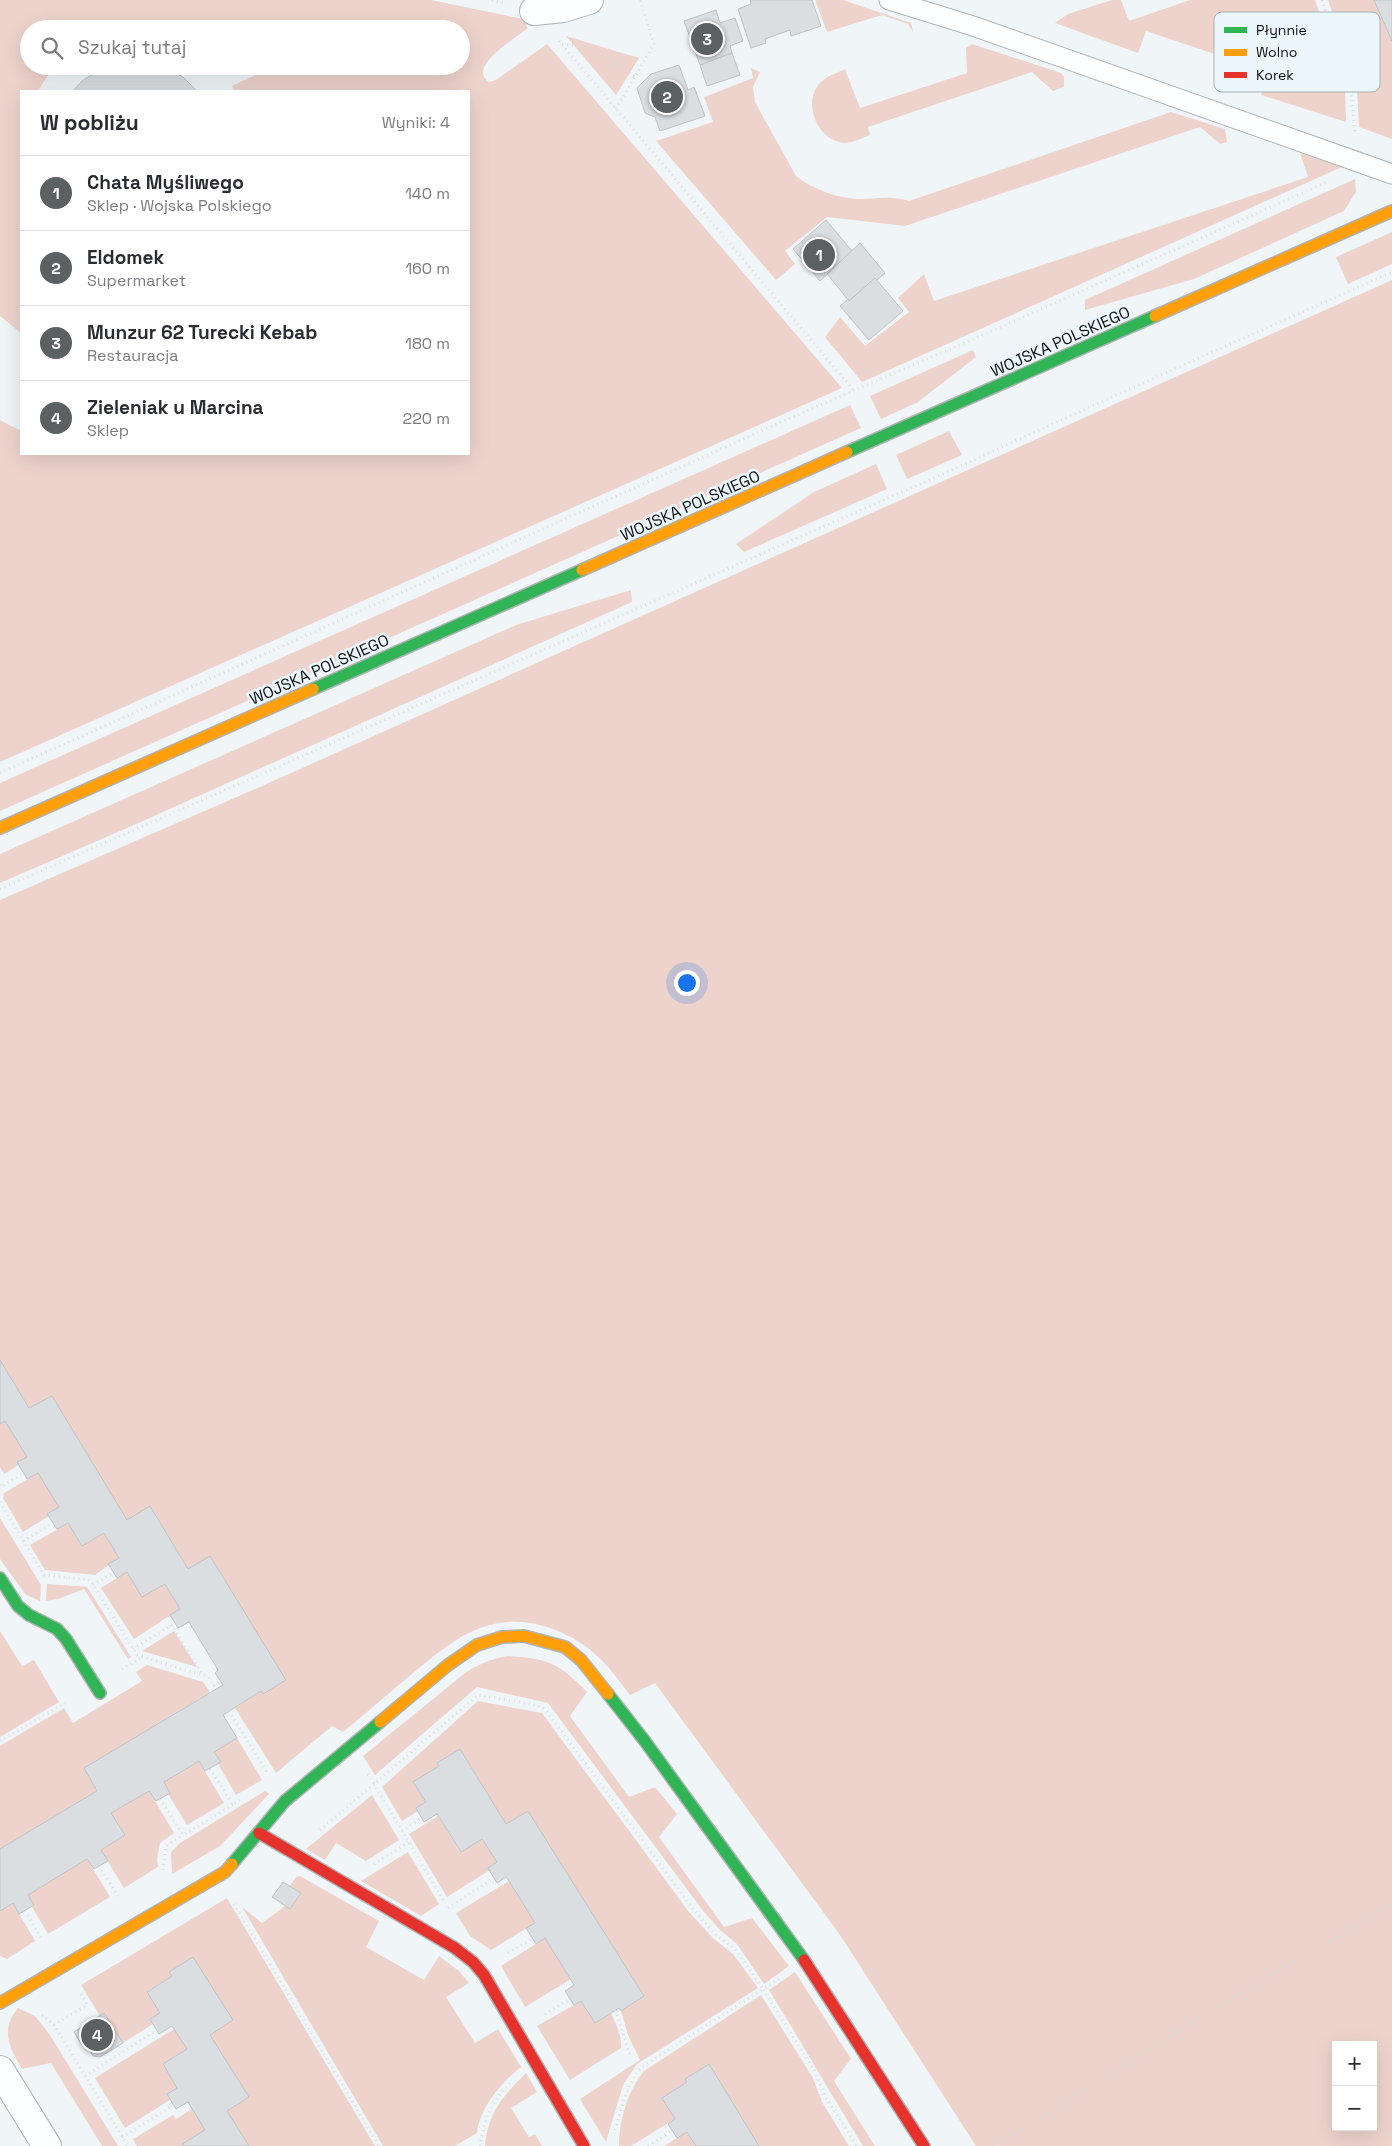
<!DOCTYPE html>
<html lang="pl">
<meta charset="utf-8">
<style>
body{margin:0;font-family:"Space Grotesk",sans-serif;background:#f2f2f3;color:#2b2b33}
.controls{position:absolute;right:15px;bottom:15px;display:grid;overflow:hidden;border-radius:0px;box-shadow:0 5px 20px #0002}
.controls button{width:45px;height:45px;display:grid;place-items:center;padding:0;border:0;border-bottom:1px solid #e1e1e2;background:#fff;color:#2b2b33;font:25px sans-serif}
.you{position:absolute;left:686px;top:982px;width:18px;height:18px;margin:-12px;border:4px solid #fff;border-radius:50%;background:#1a73e8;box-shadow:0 0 0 8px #1a73e833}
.badge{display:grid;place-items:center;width:32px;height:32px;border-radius:50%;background:#5b6061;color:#fff;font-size:16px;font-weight:700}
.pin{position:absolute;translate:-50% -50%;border:2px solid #fff;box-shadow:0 1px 5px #0006}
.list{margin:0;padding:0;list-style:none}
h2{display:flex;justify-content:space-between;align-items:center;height:65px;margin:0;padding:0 20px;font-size:21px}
h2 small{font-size:16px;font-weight:400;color:#7c7c81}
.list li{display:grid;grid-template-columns:32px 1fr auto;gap:15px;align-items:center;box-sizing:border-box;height:75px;padding:0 20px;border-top:1px solid #e1e1e2}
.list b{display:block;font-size:19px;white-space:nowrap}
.list p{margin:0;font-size:16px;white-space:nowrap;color:#7c7c81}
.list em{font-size:16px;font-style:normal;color:#7c7c81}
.icon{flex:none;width:28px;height:28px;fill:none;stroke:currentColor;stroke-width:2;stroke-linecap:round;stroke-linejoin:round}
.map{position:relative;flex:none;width:1392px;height:2146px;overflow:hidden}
.search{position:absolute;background:#fff;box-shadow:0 5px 20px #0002;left:20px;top:20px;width:450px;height:55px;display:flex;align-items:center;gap:12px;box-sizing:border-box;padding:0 18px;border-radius:28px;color:#7c7c81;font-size:19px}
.panel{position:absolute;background:#fff;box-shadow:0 5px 20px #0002;left:20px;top:90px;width:450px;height:365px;border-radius:0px}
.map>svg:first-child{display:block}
</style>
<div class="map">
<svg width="1392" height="2146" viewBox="0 0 1392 2146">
<rect width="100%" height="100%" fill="#f0f6f8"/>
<!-- green -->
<g fill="#edd3cc" fill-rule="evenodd">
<path d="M0 0H431L523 19 528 28C516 38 466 67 489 82L496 80 547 44 842 388 0 762V420L21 431V454H469V91H234L232 86 262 72 260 66H461V29H29V66H54L38 91H21V333L0 316Z"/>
<polygon points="815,0 843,0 911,23 913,32 908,24 882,15 827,32"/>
<polygon points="1112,0 1121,0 1129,21 1190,0 1315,0 1345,88 1346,122 1261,95 1268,72 1146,31 1138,53 1055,23 1068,14"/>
<polygon points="1328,0 1374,0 1392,41 1392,139 1359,127 1357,88"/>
<polygon points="566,36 639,58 616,95"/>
<path d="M972 44 1061 73 1064 77V87L1053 91 1032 72 868 127 870 135C862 138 853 143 844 143 817 141 801 101 821 82 827 76 837 73 845 69L860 108 967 73 966 48Z"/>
<path d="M751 68 760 72 753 87 755 102 796 176C813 189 836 198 858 199 875 199 892 195 909 201L1171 112 1225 129 1227 142 1220 144 1200 127 905 226 827 217 785 251 795 264 776 280 656 141 713 122 704 97 753 78Z"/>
<polygon points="1300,153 1342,167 862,382 825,337 840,317 865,346 909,312 898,298 924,274 934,301 1308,177"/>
<polygon points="1355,179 1356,192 1344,211 1194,279 1085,310 1085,300"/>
<polygon points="1392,232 1392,264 1348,284 1336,257"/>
<path d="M1392 280V2146H976L840 1935 655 1683 630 1695C619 1681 609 1666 595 1654 568 1630 526 1615 490 1625 458 1633 432 1658 407 1678 386 1696 365 1714 343 1732L332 1726 276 1773 235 1708 261 1691 263 1694 285 1680 211 1557 188 1569 151 1507 127 1520 52 1396 29 1408 0 1360V900L262 786ZM1336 2045H1373V2127H1336Z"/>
<polygon points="973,350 976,357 918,402 881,419 870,396"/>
<polygon points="850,405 861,428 0,811 0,783"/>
<polygon points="949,431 962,455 907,479 896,455"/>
<polygon points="876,464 887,489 744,552 736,544 814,492"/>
<polygon points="631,590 632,602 134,825 0,883 0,854 516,625"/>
<polygon points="5,1421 27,1457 19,1465 4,1474 0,1467 0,1424"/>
<polygon points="38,1473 59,1507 48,1513 49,1516 23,1532 3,1498 4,1493"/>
<polygon points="0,1518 41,1585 40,1601 26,1595 0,1559"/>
<polygon points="68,1523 82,1546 104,1533 119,1558 95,1575 45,1570 30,1545"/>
<polygon points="127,1572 165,1584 180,1609 134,1639 101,1588"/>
<polygon points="47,1584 87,1587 131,1657 128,1659 84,1589 58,1599 46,1601"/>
<polygon points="0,1631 22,1666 34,1660 59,1702 0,1737"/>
<polygon points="174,1631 197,1667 142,1651"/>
<path d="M507 1656C547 1658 559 1663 587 1692L570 1716 629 1797 655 1787 677 1814 659 1837 724 1927 752 1918 789 1966 764 1984 737 1944 720 1930 704 1912 548 1703 477 1687 375 1775 363 1756 465 1673C479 1664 491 1659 507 1656Z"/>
<polygon points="147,1665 203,1682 210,1692 84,1768 97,1791 0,1849 0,1746 64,1708 73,1723 142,1681 136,1672"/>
<polygon points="478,1701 542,1713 689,1912 713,1938 733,1954 758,1988 637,2064 623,2085 606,2142 580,2099 640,2060 628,2035 621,2011 644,1996 528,1811 506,1824 460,1749 437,1763 439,1766 414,1782 426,1802 416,1808 418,1811 402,1821 382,1787"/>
<polygon points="237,1738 262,1780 236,1795 218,1764 220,1762 214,1752"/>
<polygon points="199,1761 224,1803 187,1825 168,1794 170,1792 164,1782"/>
<polygon points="149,1791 174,1833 160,1843 157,1859 158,1867 124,1888 101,1850 125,1835 111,1813"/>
<polygon points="265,1791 269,1794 220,1846 172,1874 171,1852 180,1843"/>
<polygon points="372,1795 399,1840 366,1861 336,1843 325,1860 306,1849"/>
<polygon points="438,1816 460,1852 482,1839 497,1862 490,1870 447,1897 409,1834"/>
<polygon points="408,1852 439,1904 421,1916 361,1881"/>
<polygon points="87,1859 110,1897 48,1934 32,1907 34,1905 28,1895"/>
<path d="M300 1876 379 1921 366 1947 424 1980 439 1956 459 1971 469 1983 446 1997 475 2043 498 2029 521 2067C502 2082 480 2107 477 2133L455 2146H383L242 1907 262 1923 285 1906 290 1909 301 1893 290 1886 296 1877Z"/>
<polygon points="509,1881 535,1923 491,1950 470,1936 456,1913"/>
<polygon points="227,1898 375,2146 249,2146 227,2111 249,2097 210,2035 232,2020 169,1972 172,1976 147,1991 160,2013 150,2019 153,2024 123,2043 104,2014 100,2016 81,1985"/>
<polygon points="13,1903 35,1941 7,1959 0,1956 0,1911"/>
<polygon points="545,1938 571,1979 525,2007 501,1966"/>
<path d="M795 1972 851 2059 834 2081 875 2146H863C831 2094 801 2042 769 1990Z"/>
<path d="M761 1995 813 2078 822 2102 849 2146H759L709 2064 685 2079 687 2082 662 2098 675 2119 631 2146H619C619 2121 628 2090 644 2071Z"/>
<path d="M581 2001 595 2023 611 2013C616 2024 622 2036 621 2048L570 2080 537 2026Z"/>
<path d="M18 2008 35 2016 50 2035 118 2146H102L51 2063 22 2069C9 2046 0 2030 18 2008Z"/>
<polygon points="174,2029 187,2049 163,2064 177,2088 167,2094 170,2100 125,2128 95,2078"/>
<path d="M526 2073 537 2092 511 2108 529 2137 535 2134 542 2146H485C488 2112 503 2096 526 2073Z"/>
<polygon points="192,2109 205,2130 182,2144 184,2146 137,2146 133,2139 173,2115 176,2119"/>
<polygon points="687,2132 696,2146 664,2146"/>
</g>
<!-- building -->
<g fill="#dadee0" stroke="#bec3c5">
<polygon points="750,0 812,0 821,26 791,36 790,30 765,39 766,43 751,48 738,9 751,4"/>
<polygon points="1374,0 1392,0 1392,41"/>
<polygon points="716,10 720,23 735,18 743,41 730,46 732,53 700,65 684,21"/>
<polygon points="732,53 740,75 707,86 700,65"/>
<polygon points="679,65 688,90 694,87 705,116 660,131 655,117 645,113 637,88 651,74"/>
<polygon points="105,66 163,66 183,77 197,91 73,91 82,81"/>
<polygon points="826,220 852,251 820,281 793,249"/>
<polygon points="860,243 885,273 877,280 875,278 849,301 827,274"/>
<polygon points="875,278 903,311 869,340 840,306 848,299 849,301"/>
<polygon points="0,1360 29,1408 52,1396 127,1520 150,1506 188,1569 210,1556 286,1680 263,1694 261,1691 223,1715 237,1738 214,1752 221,1762 205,1771 199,1761 164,1782 170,1793 156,1801 149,1791 111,1813 125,1835 101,1850 108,1861 94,1869 87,1859 28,1895 34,1905 19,1914 13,1903 0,1911 0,1849 97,1791 84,1768 223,1685 215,1673 218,1670 189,1622 178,1628 170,1615 180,1609 165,1584 142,1597 127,1572 117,1578 108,1564 119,1558 104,1533 82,1546 68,1523 57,1529 47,1514 59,1507 38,1473 27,1479 17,1462 27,1457 5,1421 0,1424"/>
<polygon points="460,1749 506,1824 528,1811 644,1996 621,2011 619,2008 595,2023 581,2001 574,2005 565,1991 574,1985 545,1938 536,1944 526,1928 535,1923 509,1881 506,1877 497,1883 488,1868 497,1862 482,1839 461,1852 437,1814 424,1822 416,1808 426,1802 413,1782 439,1766 437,1763"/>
<polygon points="283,1882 301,1893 290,1909 272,1897"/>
<polygon points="193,1957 233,2020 210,2035 249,2097 227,2111 249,2146 184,2146 182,2144 205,2130 188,2102 176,2109 167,2094 177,2088 163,2064 187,2049 172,2026 159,2034 150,2019 160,2013 147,1992 172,1976 169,1972"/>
<polygon points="104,2013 123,2043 100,2057 93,2056 85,2043 82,2045 74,2032"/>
<polygon points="709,2064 759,2146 696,2146 687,2132 677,2138 668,2124 675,2119 662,2098 687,2082 685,2079"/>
</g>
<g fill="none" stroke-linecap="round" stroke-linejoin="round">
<defs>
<polyline id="lane" points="889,0 973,26 1392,174"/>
<g id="street">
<polyline points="534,11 563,8 589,0"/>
<polyline points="0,2070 47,2146"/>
</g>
<g id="fast">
<polyline points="847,452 1155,316"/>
<polyline points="313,689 582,570"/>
<polyline points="0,1578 18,1606 29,1615 57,1629 66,1639 100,1693"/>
<polyline points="608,1694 644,1740 804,1960"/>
<polyline points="232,1864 285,1801 380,1722"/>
</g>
<g id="slow">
<polyline points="1155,316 1392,211"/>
<polyline points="582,570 847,452"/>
<polyline points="0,828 313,689"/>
<polyline points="380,1722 448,1665 477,1645 502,1637 524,1636 565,1647 581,1660 608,1694"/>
<polyline points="0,2003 225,1872 232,1864"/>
</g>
<g id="jam">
<polyline points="259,1833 455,1948 473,1962 484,1975 584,2146"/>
<polyline points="804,1960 924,2146"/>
</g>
</defs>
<!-- lane casing -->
<use href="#lane" stroke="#afb3b5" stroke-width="21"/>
<!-- street casing -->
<use href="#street" stroke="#afb3b5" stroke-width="30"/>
<!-- fast casing -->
<use href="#fast" stroke="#afb3b5" stroke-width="14"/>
<!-- slow casing -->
<use href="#slow" stroke="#afb3b5" stroke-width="14"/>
<!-- jam casing -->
<use href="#jam" stroke="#afb3b5" stroke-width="14"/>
<!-- path -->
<g stroke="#dcddde" stroke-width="3" stroke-dasharray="1 4" stroke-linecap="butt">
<polyline points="492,0 503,3"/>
<polyline points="1322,0 1350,82 1355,132"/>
<polyline points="559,41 854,391"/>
<polyline points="562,44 588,47 599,52 635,77"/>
<polyline points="616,109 654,44 640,0"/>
<polyline points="0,773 772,426 985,334 1327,182"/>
<polyline points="0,889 934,478 1114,396 1392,272"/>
<polyline points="0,1485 1,1487 24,1473"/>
<polyline points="0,1502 44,1575 90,1580 137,1655 208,1677 216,1689"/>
<polyline points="23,1541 53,1523"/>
<polyline points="93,1585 114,1573"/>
<polyline points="171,1625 203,1675"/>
<polyline points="133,1649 175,1623"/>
<polyline points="122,1669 143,1657"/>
<polyline points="213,1685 220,1681"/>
<polyline points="229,1711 268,1774"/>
<polyline points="0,1741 67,1702"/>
<polyline points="210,1769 233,1805 241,1799"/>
<path d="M368 1774 374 1784 478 1695 535 1705 545 1709 693 1909 715 1934 735 1949 763 1989 642 2067C626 2083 621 2112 614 2134"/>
<polyline points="160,1799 183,1835 233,1805"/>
<polyline points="320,1830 374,1784 445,1903"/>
<polyline points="402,1831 422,1818"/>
<polyline points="374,1864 409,1842"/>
<polyline points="99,1866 118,1896"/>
<polyline points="163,1870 166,1846 183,1835"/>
<polyline points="234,1904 379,2146"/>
<polyline points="448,1908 494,1878"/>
<polyline points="25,1911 43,1941"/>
<polyline points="508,1953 533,1938"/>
<polyline points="779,1979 763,1989 814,2070 825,2096 857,2146"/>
<polyline points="616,2010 630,2056"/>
<polyline points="545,2014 570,1999"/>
<polyline points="42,2015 54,2025 128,2146"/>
<polyline points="54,2025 87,2005 81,1994"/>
<polyline points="85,2076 157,2030"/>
<polyline points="122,2137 174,2105"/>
<path d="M480 2146C485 2117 490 2103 511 2082"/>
<polyline points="648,2146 672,2131"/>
<polyline points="997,2146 1219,2006 1392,1905"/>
</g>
<!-- lane -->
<use href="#lane" stroke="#fdfefe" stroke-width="19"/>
<!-- street -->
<use href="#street" stroke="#fdfefe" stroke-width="28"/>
<!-- fast -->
<use href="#fast" stroke="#30b455" stroke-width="11"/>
<!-- slow -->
<use href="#slow" stroke="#ff9f0a" stroke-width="11"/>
<!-- jam -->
<use href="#jam" stroke="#e5322d" stroke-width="11"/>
</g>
<g text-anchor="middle" stroke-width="5" stroke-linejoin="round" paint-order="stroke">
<!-- street labels -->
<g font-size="16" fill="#0b0f10" stroke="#ecf7fb">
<text transform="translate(1060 341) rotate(-24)" y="6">WOJSKA POLSKIEGO</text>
<text transform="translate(690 505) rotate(-24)" y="6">WOJSKA POLSKIEGO</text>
<text transform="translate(319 669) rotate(-24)" y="6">WOJSKA POLSKIEGO</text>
</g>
</g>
<!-- legend -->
<rect x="1214" y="12" width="166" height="80" rx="8" fill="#ecf7fb" stroke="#a8b1b4" stroke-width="1"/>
<rect x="1224" y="27" width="23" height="6" fill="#30b455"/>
<rect x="1224" y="49" width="23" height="7" fill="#ff9f0a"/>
<rect x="1224" y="72" width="23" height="6" fill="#e5322d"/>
<g font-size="14" fill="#0b0f10">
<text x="1256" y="35">Płynnie</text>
<text x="1256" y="57">Wolno</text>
<text x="1256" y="80">Korek</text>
</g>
</svg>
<div class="controls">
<button>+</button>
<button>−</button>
</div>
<div class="you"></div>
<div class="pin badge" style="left:819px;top:255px">1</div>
<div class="pin badge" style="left:667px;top:97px">2</div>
<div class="pin badge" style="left:707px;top:39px">3</div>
<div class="pin badge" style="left:97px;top:2035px">4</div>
<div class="search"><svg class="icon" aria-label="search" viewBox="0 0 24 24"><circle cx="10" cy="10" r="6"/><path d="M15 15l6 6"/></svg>Szukaj tutaj</div>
<section class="panel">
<h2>W pobliżu<small>Wyniki: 4</small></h2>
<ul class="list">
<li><span class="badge">1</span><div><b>Chata Myśliwego</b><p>Sklep · Wojska Polskiego</p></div><em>140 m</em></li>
<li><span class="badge">2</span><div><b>Eldomek</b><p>Supermarket</p></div><em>160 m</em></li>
<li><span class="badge">3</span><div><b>Munzur 62 Turecki Kebab</b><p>Restauracja</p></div><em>180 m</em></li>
<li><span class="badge">4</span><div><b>Zieleniak u Marcina</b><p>Sklep</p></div><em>220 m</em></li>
</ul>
</section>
</div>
